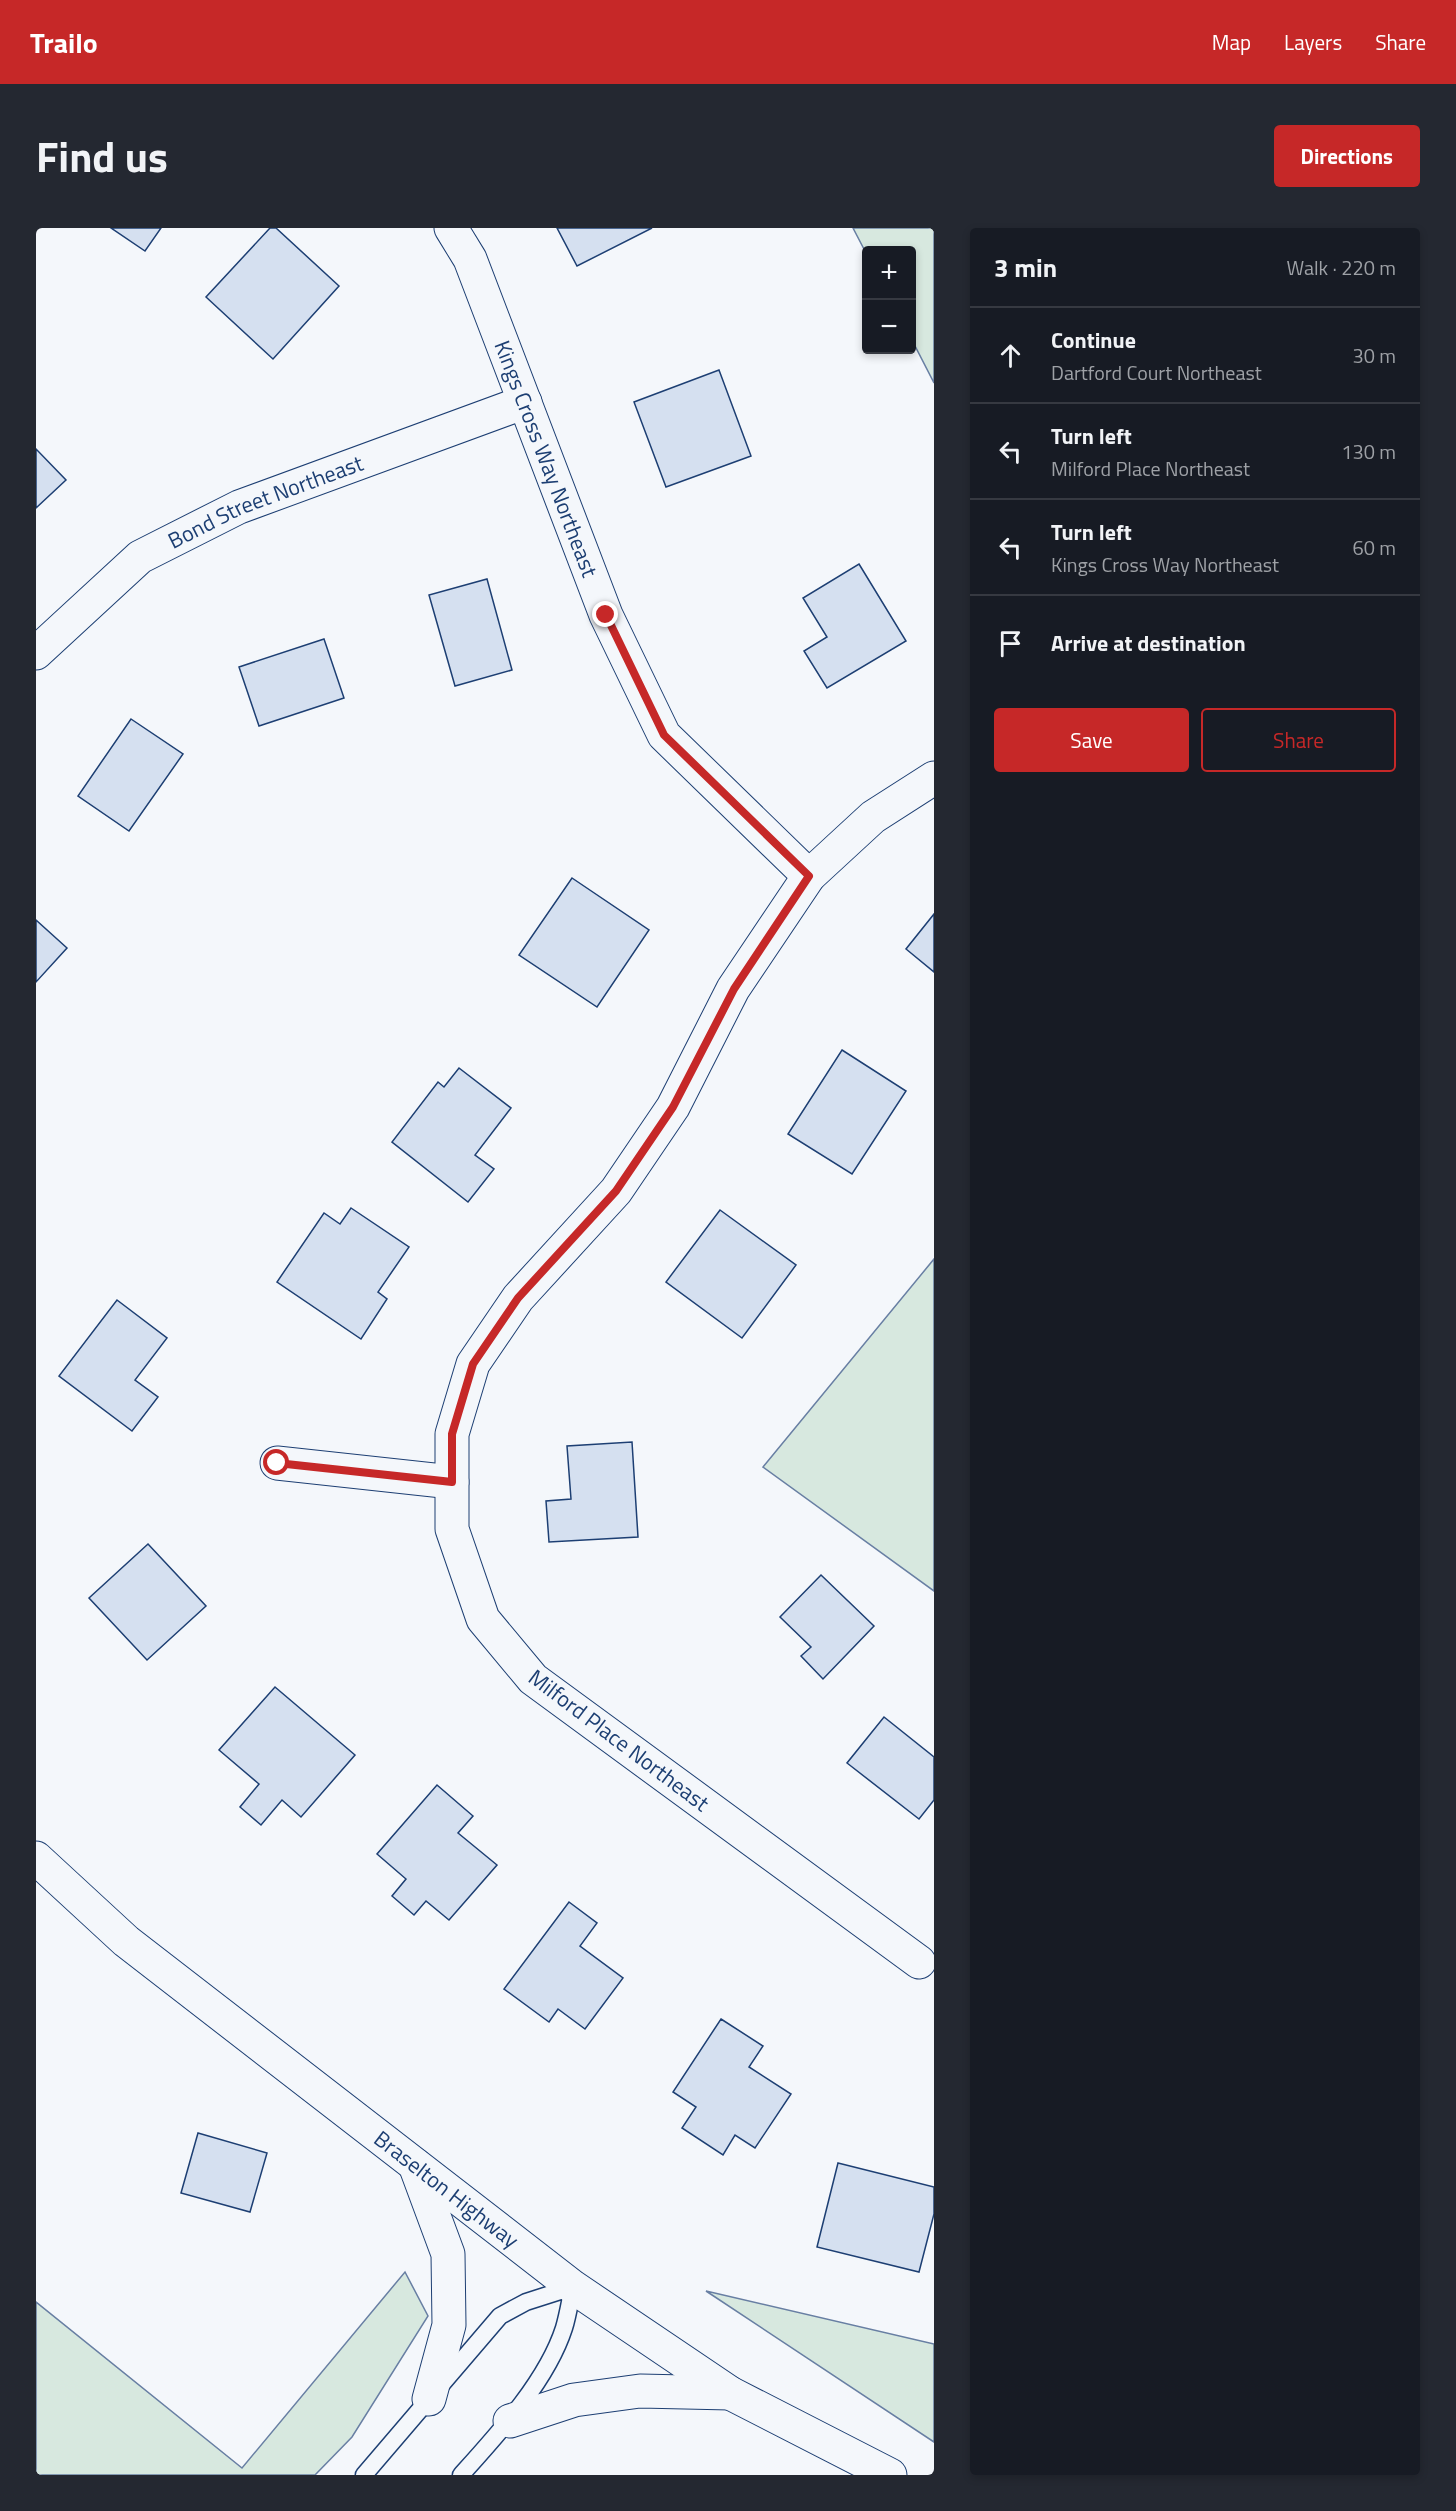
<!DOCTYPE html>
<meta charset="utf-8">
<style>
body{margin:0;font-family:"Titillium Web",sans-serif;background:#242831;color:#f1f3f6}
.controls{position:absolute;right:18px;top:18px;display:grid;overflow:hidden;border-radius:6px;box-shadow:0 3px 9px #0003}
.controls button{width:54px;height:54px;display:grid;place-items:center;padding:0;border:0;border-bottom:2px solid #363941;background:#171b24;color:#f1f3f6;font:30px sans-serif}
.stop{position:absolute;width:18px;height:18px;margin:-14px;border:4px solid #c62828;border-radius:50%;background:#fff}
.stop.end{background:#c62828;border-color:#fff;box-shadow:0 2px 6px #0008}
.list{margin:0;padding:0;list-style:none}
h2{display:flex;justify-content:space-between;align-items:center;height:78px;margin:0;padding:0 24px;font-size:26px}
h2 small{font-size:20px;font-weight:400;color:#9ea1a6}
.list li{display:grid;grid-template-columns:39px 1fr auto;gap:18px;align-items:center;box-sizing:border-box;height:96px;padding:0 24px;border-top:2px solid #363941}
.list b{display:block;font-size:22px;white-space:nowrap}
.list p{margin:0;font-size:20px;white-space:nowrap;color:#9ea1a6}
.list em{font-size:20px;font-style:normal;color:#9ea1a6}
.actions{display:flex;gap:12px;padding:18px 24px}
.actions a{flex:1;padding:14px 0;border:2px solid #c62828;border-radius:6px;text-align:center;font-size:21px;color:#c62828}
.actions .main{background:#c62828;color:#fff}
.icon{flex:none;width:33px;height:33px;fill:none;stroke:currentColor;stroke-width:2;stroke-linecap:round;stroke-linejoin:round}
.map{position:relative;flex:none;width:898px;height:2247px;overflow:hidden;border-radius:6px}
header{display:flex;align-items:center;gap:36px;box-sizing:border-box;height:84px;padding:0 30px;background:#c62828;color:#fff}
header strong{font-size:28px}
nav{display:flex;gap:33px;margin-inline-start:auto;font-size:21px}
.intro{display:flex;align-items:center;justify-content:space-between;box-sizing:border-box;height:144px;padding:0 36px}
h1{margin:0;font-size:42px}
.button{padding:15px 27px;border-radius:6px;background:#c62828;color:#fff;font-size:21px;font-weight:700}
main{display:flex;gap:36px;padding:0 36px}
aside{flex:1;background:#171b24;border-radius:6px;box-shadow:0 3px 9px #0003}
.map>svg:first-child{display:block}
</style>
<header>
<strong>Trailo</strong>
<nav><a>Map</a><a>Layers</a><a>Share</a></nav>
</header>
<div class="intro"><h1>Find us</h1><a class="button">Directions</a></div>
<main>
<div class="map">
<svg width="898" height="2247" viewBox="0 0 898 2247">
<rect width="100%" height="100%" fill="#f4f7fb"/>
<!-- green -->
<g fill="#d7e8df" stroke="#687fa3" stroke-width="1.5">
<polygon points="817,0 898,0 898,155 876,112 876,22 830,22 830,25"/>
<polygon points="898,1031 898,1363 727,1239"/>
<polygon points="369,2044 392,2088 316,2209 279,2247 0,2247 0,2074 206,2240"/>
<polygon points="670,2063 898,2116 898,2214"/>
</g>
<!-- building -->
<g fill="#d5e0f0" stroke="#1d3f73" stroke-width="1.5">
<polygon points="75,0 125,0 109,23"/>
<polygon points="234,0 240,0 303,58 237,131 170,69"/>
<polygon points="521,0 616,0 541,38"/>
<polygon points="683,142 715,228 630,259 598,174"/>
<polygon points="0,221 30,252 0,280"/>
<polygon points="823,336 870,413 791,460 768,423 791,409 767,370"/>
<polygon points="451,351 476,442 419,458 393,367"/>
<polygon points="288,411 308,470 223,498 203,439"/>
<polygon points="95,491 147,526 93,603 42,568"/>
<polygon points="536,650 613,702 561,779 483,727"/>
<polygon points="898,686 898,744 870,721"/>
<polygon points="0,692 31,720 0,754"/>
<polygon points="806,822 870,863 816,946 752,906"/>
<polygon points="423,840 475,880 439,927 458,941 432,974 356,914 402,854 408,859"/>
<polygon points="315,980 373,1019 342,1064 351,1071 325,1111 241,1054 288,985 304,996"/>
<polygon points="684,982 760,1037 706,1110 630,1054"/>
<polygon points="81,1072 131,1110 99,1152 122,1169 96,1203 23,1148"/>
<polygon points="596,1214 602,1309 513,1314 510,1273 535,1271 531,1218"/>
<polygon points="112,1316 170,1378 111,1432 53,1370"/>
<polygon points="785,1347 838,1398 787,1451 765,1428 775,1419 744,1389"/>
<polygon points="239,1459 319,1527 265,1589 246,1572 225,1597 204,1579 223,1556 183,1522"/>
<polygon points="848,1489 898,1529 898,1572 883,1591 811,1535"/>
<polygon points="401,1557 437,1588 422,1605 461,1637 413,1692 390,1673 378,1687 356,1668 370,1651 341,1626"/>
<polygon points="533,1674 561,1695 544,1718 587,1750 549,1801 522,1781 513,1794 468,1761"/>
<polygon points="685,1791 727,1818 713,1839 755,1866 719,1920 699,1907 687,1927 646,1900 660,1879 637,1864"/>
<polygon points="162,1905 231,1925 214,1984 145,1965"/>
<polygon points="802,1935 898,1959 898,1986 883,2044 781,2019"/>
</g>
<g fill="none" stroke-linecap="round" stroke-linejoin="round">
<defs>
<path id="service" d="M328 2247 464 2088 490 2074 537 2059C534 2073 532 2087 528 2100 511 2153 462 2206 425 2247"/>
<g id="minor">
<path id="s1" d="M415 0 434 31 570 387 628 507 773 648"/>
<path id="s2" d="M0 425 104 329 203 279 489 174"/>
<polyline points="241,1235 416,1254"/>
<polyline points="883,1734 497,1451 447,1391 416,1301 416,1206 437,1136 482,1070 580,963 637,879 697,761 773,648 837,589 898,550"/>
</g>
<g id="secondary">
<path id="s3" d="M0 1630 90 1713 537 2059 694 2165 854 2247"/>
<polyline points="379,1937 412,2026 413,2097 393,2171"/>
<polyline points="474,2193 538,2172 604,2163 694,2165"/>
</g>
</defs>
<!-- service casing -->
<use href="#service" stroke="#1d3f73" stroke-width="19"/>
<!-- minor casing -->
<use href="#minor" stroke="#1d3f73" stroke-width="35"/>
<!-- secondary casing -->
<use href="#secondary" stroke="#1d3f73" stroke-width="35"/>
<!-- service -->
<use href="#service" stroke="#f4f7fb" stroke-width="16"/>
<!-- minor -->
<use href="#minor" stroke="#f4f7fb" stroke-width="33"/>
<!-- secondary -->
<use href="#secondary" stroke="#f4f7fb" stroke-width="33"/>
</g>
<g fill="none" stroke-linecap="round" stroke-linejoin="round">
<!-- route -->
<polyline stroke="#c62828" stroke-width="8" points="241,1235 416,1254 416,1206 437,1136 482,1070 580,963 637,879 698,761 773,648 628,507 570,387"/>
</g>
<g text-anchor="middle" stroke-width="4.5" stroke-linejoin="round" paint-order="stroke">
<!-- street labels -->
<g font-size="22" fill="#1d3f73" stroke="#f4f7fb">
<text dy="8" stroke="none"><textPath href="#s1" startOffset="250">Kings Cross Way Northeast</textPath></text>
<text dy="8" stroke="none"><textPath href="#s2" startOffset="279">Bond Street Northeast</textPath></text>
<text transform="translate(583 1512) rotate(37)" y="8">Milford Place Northeast</text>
<text dy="8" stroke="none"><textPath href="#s3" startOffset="528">Braselton Highway</textPath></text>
</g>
</g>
</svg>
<div class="controls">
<button>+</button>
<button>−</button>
</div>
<div class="stop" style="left:241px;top:1235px"></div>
<div class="stop end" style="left:570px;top:387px"></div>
</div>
<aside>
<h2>3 min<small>Walk · 220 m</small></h2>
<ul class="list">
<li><svg class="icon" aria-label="ahead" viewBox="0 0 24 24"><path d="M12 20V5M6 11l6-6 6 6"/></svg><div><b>Continue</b><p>Dartford Court Northeast</p></div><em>30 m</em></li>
<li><svg class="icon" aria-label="left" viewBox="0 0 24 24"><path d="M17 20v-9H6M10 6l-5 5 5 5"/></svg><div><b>Turn left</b><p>Milford Place Northeast</p></div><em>130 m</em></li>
<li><svg class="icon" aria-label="left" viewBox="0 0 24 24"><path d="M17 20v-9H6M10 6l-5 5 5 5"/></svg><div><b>Turn left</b><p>Kings Cross Way Northeast</p></div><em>60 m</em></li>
<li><svg class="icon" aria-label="arrive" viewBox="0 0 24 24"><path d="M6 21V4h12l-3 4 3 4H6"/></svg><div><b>Arrive at destination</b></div></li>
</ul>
<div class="actions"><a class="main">Save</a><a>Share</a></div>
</aside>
</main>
